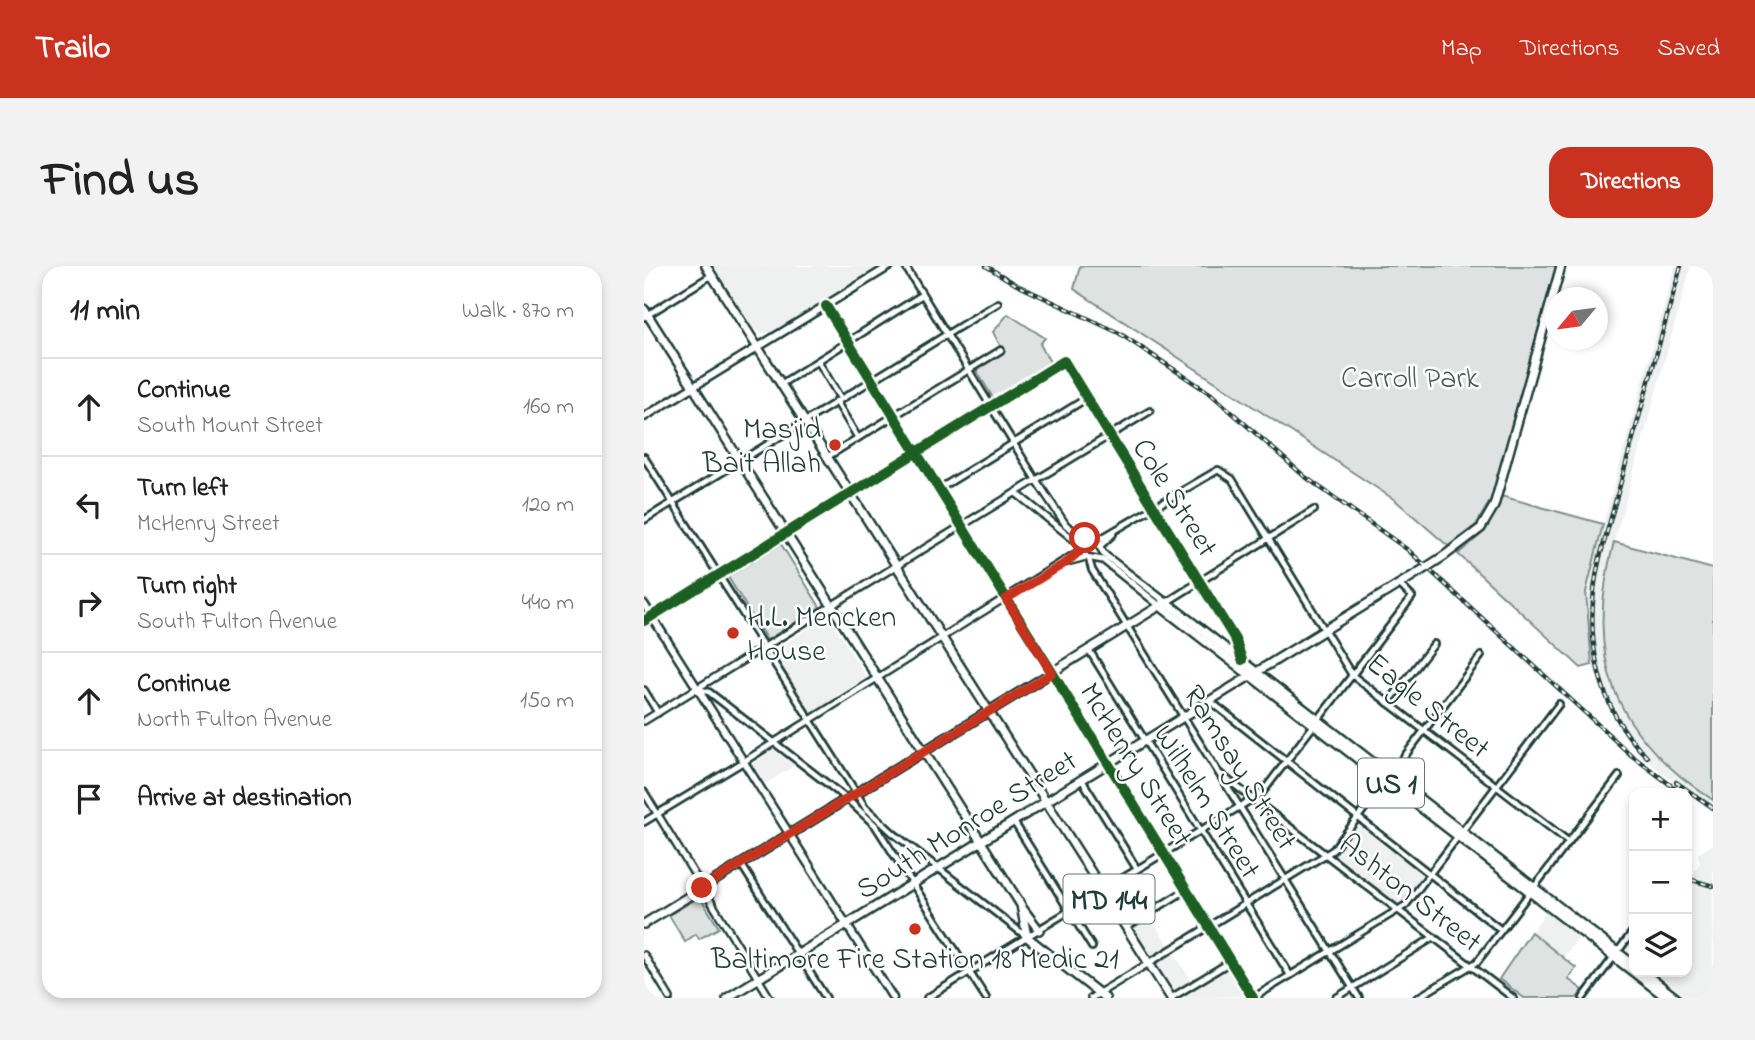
<!DOCTYPE html>
<meta charset="utf-8">
<style>
body{margin:0;font-family:"Indie Flower",sans-serif;background:#f2f2f2;color:#222}
.controls{position:absolute;right:21px;bottom:21px;display:grid;overflow:hidden;border-radius:14px;box-shadow:0 4px 10px #0003}
.controls button{width:63px;height:63px;display:grid;place-items:center;padding:0;border:0;border-bottom:2px solid #e0e0e0;background:#fff;color:#222;font:35px sans-serif}
.compass{position:absolute;left:901px;top:21px;width:63px;height:63px;border-radius:50%;background:#fff;box-shadow:0 4px 10px #0003;rotate:241deg}
.stop{position:absolute;width:21px;height:21px;margin:-16px;border:5px solid #c8321e;border-radius:50%;background:#fff}
.stop.end{background:#c8321e;border-color:#fff;box-shadow:0 2px 7px #0008}
.list{margin:0;padding:0;list-style:none}
h2{display:flex;justify-content:space-between;align-items:center;height:91px;margin:0;padding:0 28px;font-size:30px}
h2 small{font-size:23px;font-weight:400;color:#767676}
.list li{display:grid;grid-template-columns:46px 1fr auto;gap:21px;align-items:center;box-sizing:border-box;height:98px;padding:0 28px;border-top:2px solid #e0e0e0}
.list b{display:block;font-size:26px;white-space:nowrap}
.list p{margin:0;font-size:23px;white-space:nowrap;color:#767676}
.list em{font-size:23px;font-style:normal;color:#767676}
.icon{flex:none;width:38px;height:38px;fill:none;stroke:currentColor;stroke-width:2;stroke-linecap:round;stroke-linejoin:round}
.map{position:relative;flex:none;width:1069px;height:732px;overflow:hidden;border-radius:21px}
header{display:flex;align-items:center;gap:42px;box-sizing:border-box;height:98px;padding:0 35px;background:#c8321e;color:#fff}
header strong{font-size:33px}
nav{display:flex;gap:38px;margin-inline-start:auto;font-size:24px}
.intro{display:flex;align-items:center;justify-content:space-between;box-sizing:border-box;height:168px;padding:0 42px}
h1{margin:0;font-size:49px}
.button{padding:18px 32px;border-radius:21px;background:#c8321e;color:#fff;font-size:24px;font-weight:700}
main{display:flex;gap:42px;padding:0 42px}
aside{flex:1;background:#fff;border-radius:21px;box-shadow:0 4px 10px #0003}
.map>svg:first-child{display:block}
</style>
<header>
<strong>Trailo</strong>
<nav><a>Map</a><a>Directions</a><a>Saved</a></nav>
</header>
<div class="intro"><h1>Find us</h1><a class="button">Directions</a></div>
<main>
<aside>
<h2>11 min<small>Walk · 870 m</small></h2>
<ul class="list">
<li><svg class="icon" aria-label="ahead" viewBox="0 0 24 24"><path d="M12 20V5M6 11l6-6 6 6"/></svg><div><b>Continue</b><p>South Mount Street</p></div><em>160 m</em></li>
<li><svg class="icon" aria-label="left" viewBox="0 0 24 24"><path d="M17 20v-9H6M10 6l-5 5 5 5"/></svg><div><b>Turn left</b><p>McHenry Street</p></div><em>120 m</em></li>
<li><svg class="icon" aria-label="right" viewBox="0 0 24 24"><path d="M7 20v-9h11M14 6l5 5-5 5"/></svg><div><b>Turn right</b><p>South Fulton Avenue</p></div><em>440 m</em></li>
<li><svg class="icon" aria-label="ahead" viewBox="0 0 24 24"><path d="M12 20V5M6 11l6-6 6 6"/></svg><div><b>Continue</b><p>North Fulton Avenue</p></div><em>150 m</em></li>
<li><svg class="icon" aria-label="arrive" viewBox="0 0 24 24"><path d="M6 21V4h12l-3 4 3 4H6"/></svg><div><b>Arrive at destination</b></div></li>
</ul>
</aside>
<div class="map">
<svg width="1069" height="732" viewBox="0 0 1069 732">
<rect width="100%" height="100%" fill="#fff"/>
<filter id="ink" filterUnits="userSpaceOnUse"><feTurbulence type="fractalNoise" baseFrequency=".0143" numOctaves="2"/><feDisplacementMap in="SourceGraphic" scale="14" xChannelSelector="R" yChannelSelector="G"/><feConvolveMatrix kernelMatrix="1 2 1 2 8 2 1 2 1" color-interpolation-filters="sRGB"/></filter>
<g filter="url(#ink)">
<!-- built -->
<g fill="#eef1f0">
<polygon points="70,0 233,0 129,66 117,67 109,62"/>
<polygon points="1031,0 1047,0 959,316 959,370 965,410 984,454 1008,484 1033,508 1069,534 1069,545 1007,498 975,461 948,399 942,343 942,326 959,258"/>
<polygon points="184,350 223,412 167,447 128,386"/>
<polygon points="130,484 150,500 121,518 108,498"/>
<polygon points="715,560 778,609 755,639 692,590"/>
<polygon points="1069,578 1069,732 1044,732 1010,706 1043,706 1043,616 1056,597 1054,588"/>
<polygon points="902,646 935,671 919,692 887,666"/>
<polygon points="505,649 549,717 531,729 486,660"/>
<polygon points="584,699 603,730 534,732 533,730"/>
</g>
<!-- green -->
<g fill="#dee3e2" stroke="#7e908b" stroke-width="2">
<polygon points="436,0 912,0 847,233 832,259 804,280 751,234 430,23"/>
<polygon points="364,48 401,72 396,78 406,96 349,132 331,102 359,85 349,66"/>
<polygon points="857,230 959,258 942,326 948,399 937,402 814,288 840,266"/>
<path d="M970 276 1069 303V534C969 469 939 391 970 276Z"/>
<polygon points="137,278 176,341 123,374 84,311"/>
<polygon points="56,631 75,662 55,673 52,668 41,676 25,649"/>
<polygon points="887,666 932,702 924,713 939,724 933,732 880,732 855,713"/>
</g>
<g fill="none" stroke-linecap="round" stroke-linejoin="round">
<defs>
<g id="minor">
<polyline points="261,0 392,214 506,145"/>
<polyline points="182,40 609,732"/>
<polyline points="0,51 68,9"/>
<polyline points="174,95 196,132"/>
<polyline points="137,118 278,29"/>
<polyline points="192,135 214,172"/>
<polyline points="0,191 221,541 249,567 383,671"/>
<polyline points="183,191 357,84"/>
<polyline points="295,223 443,132"/>
<polyline points="0,254 354,37"/>
<polyline points="451,276 574,204 588,213 708,409 925,576"/>
<polyline points="456,280 469,268"/>
<polyline points="445,293 448,304 715,732"/>
<polyline points="523,336 670,244"/>
<polyline points="0,355 420,95 592,375 596,391"/>
<polyline points="445,384 646,709"/>
<polyline points="54,423 65,426 203,533 231,559 342,732"/>
<polyline points="0,424 14,447"/>
<polyline points="566,435 857,664"/>
<polyline points="744,437 790,378"/>
<polyline points="575,507 869,732"/>
<polyline points="438,514 493,603"/>
<polyline points="0,556 99,496"/>
<polyline points="370,556 448,681"/>
<polyline points="97,598 182,732"/>
<polyline points="482,661 542,624"/>
<polyline points="505,697 689,584 837,390"/>
<polyline points="283,732 618,527 768,331 756,319"/>
<polyline points="527,732 586,696"/>
<polyline points="609,732 762,639 915,438"/>
<polyline points="692,732 790,671"/>
<polyline points="773,732 833,696 975,510"/>
<polyline points="939,732 990,664"/>
</g>
<g id="tertiary">
<polyline points="372,227 439,281"/>
<polyline points="439,281 442,291 459,294 516,340"/>
<polyline points="423,296 442,291"/>
<polyline points="0,455 392,214 422,259 440,272 453,277 461,289 522,336"/>
<polyline points="99,496 439,283"/>
<polyline points="0,526 126,732"/>
<polyline points="0,689 26,732"/>
<polyline points="447,732 505,697"/>
</g>
<g id="secondary">
<polyline points="0,151 246,0"/>
<polyline points="0,338 249,732"/>
</g>
<g id="primary">
<polyline points="62,0 527,732"/>
<polyline points="0,43 377,639 383,671 461,732"/>
<polyline points="800,290 837,262 850,240 917,0"/>
<polyline points="516,340 1023,732"/>
<polyline points="379,643 395,664"/>
<polyline points="0,658 522,336 990,699"/>
<polyline points="999,706 1032,732"/>
<polyline points="83,732 783,301"/>
</g>
</defs>
<!-- minor casing -->
<use href="#minor" stroke="#1f3d34" stroke-width="10"/>
<!-- tertiary casing -->
<use href="#tertiary" stroke="#1f3d34" stroke-width="10"/>
<!-- secondary casing -->
<use href="#secondary" stroke="#1f3d34" stroke-width="11"/>
<!-- primary casing -->
<use href="#primary" stroke="#1f3d34" stroke-width="12"/>
<!-- minor -->
<use href="#minor" stroke="#fff" stroke-width="4.5"/>
<!-- tertiary -->
<use href="#tertiary" stroke="#fff" stroke-width="5"/>
<!-- secondary -->
<use href="#secondary" stroke="#fff" stroke-width="6"/>
<!-- primary -->
<use href="#primary" stroke="#fff" stroke-width="7"/>
<defs>
<g id="rail">
<polyline points="342,0 373,19 475,67 567,128 660,210 764,284 987,489 1037,527"/>
<path d="M1003 491C949 439 939 361 956 291L1037 0"/>
<polyline points="1032,516 1069,542"/>
<polyline points="1048,614 1069,620"/>
</g>
</defs>
<!-- rail casing -->
<use href="#rail" stroke="#1f3d34" stroke-width="4.5"/>
<!-- rail -->
<use href="#rail" stroke="#fff" stroke-width="2" stroke-dasharray="5" stroke-linecap="butt"/>
<defs>
<polyline id="primary-bridge" points="783,301 800,290"/>
</defs>
<!-- primary-bridge casing -->
<use href="#primary-bridge" stroke="#1f3d34" stroke-width="12" stroke-linecap="butt"/>
<!-- primary-bridge -->
<use href="#primary-bridge" stroke="#fff" stroke-width="7"/>
<defs>
<g id="cycleway">
<polyline points="182,40 609,732"/>
<polyline points="0,355 420,95 592,375 598,394"/>
</g>
</defs>
<!-- cycleway casing -->
<use href="#cycleway" stroke="#fff" stroke-width="15"/>
<!-- cycleway -->
<use href="#cycleway" stroke="#1b5e20" stroke-width="10"/>
</g>
</g>
<g fill="none" stroke-linecap="round" stroke-linejoin="round" filter="url(#ink)">
<!-- route -->
<polyline stroke="#c8321e" stroke-width="9" points="58,622 408,407 362,333 423,296 447,275 441,272"/>
</g>
<!-- markers -->
<g fill="#c8321e" stroke="#fff" stroke-width="2.5">
<circle cx="191" cy="179" r="7"/>
<circle cx="89" cy="367" r="7"/>
<circle cx="271" cy="663" r="7"/>
</g>
<g text-anchor="middle" stroke-width="5" stroke-linejoin="round" paint-order="stroke">
<!-- shield labels -->
<g fill="#fff" stroke="#627771" stroke-width="2">
<rect x="714" y="492.5" width="66" height="49" rx="5"/>
<rect x="419.5" y="608.5" width="91" height="49" rx="5"/>
</g>
<g font-size="28" font-weight="bold" fill="#1f3d34">
<text x="747" y="527">US 1</text>
<text x="465" y="643">MD 144</text>
</g>
<!-- park labels -->
<g font-size="30" fill="#455e57" stroke="#fff">
<text x="766" y="121">Carroll Park</text>
</g>
<!-- poi labels -->
<g font-size="30" fill="#1f3d34" stroke="#fff" text-anchor="end">
<text x="177" y="172">Masjid<tspan x="177" dy="34">Bait Allah</tspan></text>
<text x="103" y="360" text-anchor="start">H.L. Mencken<tspan x="103" dy="34">House</tspan></text>
<text x="271" y="702" text-anchor="middle">Baltimore Fire Station 18 Medic 21</text>
</g>
<!-- street labels -->
<g font-size="30" fill="#1f3d34" stroke="#fff">
<text transform="translate(532 231) rotate(58)" y="10">Cole Street</text>
<text transform="translate(785 439) rotate(39)" y="10">Eagle Street</text>
<text transform="translate(493 498) rotate(58)" y="10">McHenry Street</text>
<text transform="translate(597 501) rotate(58)" y="10">Ramsay Street</text>
<text transform="translate(564 535) rotate(58)" y="10">Wilhelm Street</text>
<text transform="translate(322 558) rotate(-32)" y="10">South Monroe Street</text>
<text transform="translate(767 626) rotate(38)" y="10">Ashton Street</text>
</g>
</g>
</svg>
<div class="controls">
<button>+</button>
<button>−</button>
<button><svg class="icon" aria-label="layers" viewBox="0 0 24 24"><path d="M12 4l9 5-9 5-9-5zM3 14l9 5 9-5"/></svg></button>
</div>
<svg class="compass" viewBox="-18 -18 36 36"><path d="M0-13l5 13h-10z" fill="#e53935"/><path d="M0 13l5-13h-10z" fill="#767676"/></svg>
<div class="stop" style="left:441px;top:272px"></div>
<div class="stop end" style="left:58px;top:622px"></div>
</div>
</main>
